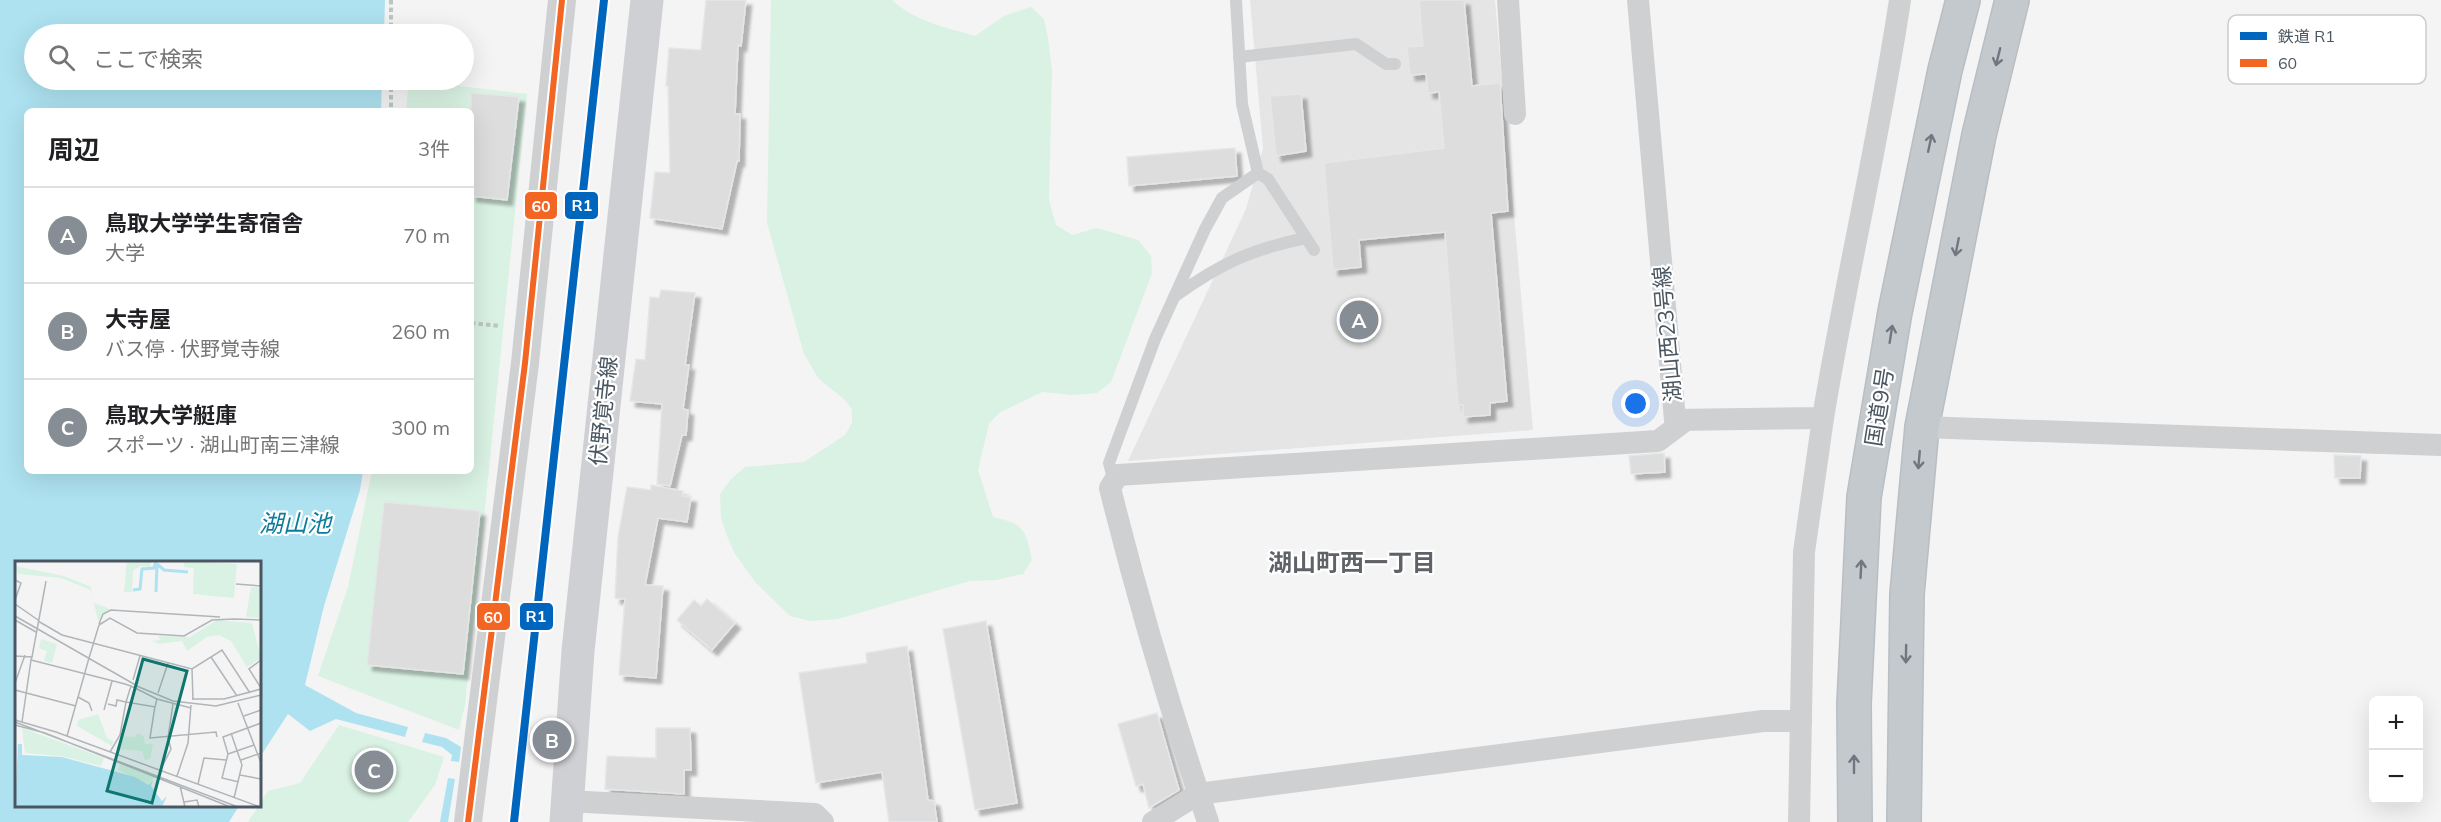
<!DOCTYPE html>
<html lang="ja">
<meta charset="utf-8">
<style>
body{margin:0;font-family:Mulish,"Noto Sans JP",sans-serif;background:#f2f2f2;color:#202124}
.controls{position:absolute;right:18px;bottom:18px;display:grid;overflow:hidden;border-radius:9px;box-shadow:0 6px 24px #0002}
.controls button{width:54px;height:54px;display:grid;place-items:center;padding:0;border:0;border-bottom:2px solid #e0e0e0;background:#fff;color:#202124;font:30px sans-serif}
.you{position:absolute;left:1636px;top:404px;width:21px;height:21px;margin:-15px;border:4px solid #fff;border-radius:50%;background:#1a73e8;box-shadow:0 0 0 9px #1a73e833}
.badge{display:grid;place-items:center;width:39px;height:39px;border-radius:50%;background:#868d94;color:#fff;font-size:20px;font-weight:700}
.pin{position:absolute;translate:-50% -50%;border:3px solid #fff;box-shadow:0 2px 6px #0006}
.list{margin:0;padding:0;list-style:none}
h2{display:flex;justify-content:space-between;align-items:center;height:78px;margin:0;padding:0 24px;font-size:26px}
h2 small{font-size:20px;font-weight:400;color:#757577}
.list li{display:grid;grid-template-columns:39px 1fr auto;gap:18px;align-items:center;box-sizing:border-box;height:96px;padding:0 24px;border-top:2px solid #e0e0e0}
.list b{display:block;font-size:22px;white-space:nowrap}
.list p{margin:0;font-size:20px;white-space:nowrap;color:#757577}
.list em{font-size:20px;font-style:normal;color:#757577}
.icon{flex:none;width:33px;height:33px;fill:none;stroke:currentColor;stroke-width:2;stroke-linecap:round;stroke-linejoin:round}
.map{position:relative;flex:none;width:2441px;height:822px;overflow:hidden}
.search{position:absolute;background:#fff;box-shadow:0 6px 24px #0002;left:24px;top:24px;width:450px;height:66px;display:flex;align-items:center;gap:15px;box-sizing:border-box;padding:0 21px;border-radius:33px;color:#757577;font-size:22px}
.panel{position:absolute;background:#fff;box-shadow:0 6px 24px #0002;left:24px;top:108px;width:450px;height:366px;border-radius:9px}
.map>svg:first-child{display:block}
</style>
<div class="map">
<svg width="2441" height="822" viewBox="0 0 2441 822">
<defs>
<filter id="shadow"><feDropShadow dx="5.5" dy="5.5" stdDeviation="1.5" flood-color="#0004"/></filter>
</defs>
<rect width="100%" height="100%" fill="#f4f4f4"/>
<!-- education -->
<polygon fill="#e6e5e6" points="1250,0 1495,0 1533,430 1128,461 1246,209 1263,148"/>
<!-- green -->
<g fill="#d9f2e3">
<path d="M771 0H892C916 22 945 27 975 36L1004 16 1031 7 1044 19 1048 38 1052 71 1049 200 1056 225 1072 235 1097 228 1138 240 1151 256 1152 273 1111 382 1097 393 1072 395 1042 392 999 413 989 424 978 470 993 517C1024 524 1026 529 1032 560L1023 574 996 580 970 581 838 619 810 621 790 616 756 583 735 554 727 536 721 518 720 494 731 479 745 467 804 462 845 435 852 423V410L845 400 818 378 804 354 767 223Z"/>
<polygon points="409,80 527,94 465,705 459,730 318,676 348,587 372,471 471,471 471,111 406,111"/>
<polygon points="339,725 444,757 435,785 408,822 248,822 268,791 300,783"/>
</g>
<!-- water -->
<g fill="#aee2f0">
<polygon points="0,0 385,0 384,34 34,34 34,80 382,80 381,111 27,111 27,471 363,471 360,490 324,606 305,685 356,713 408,727 405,737 336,719 310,731 288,714 260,757 260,562 16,562 16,806 239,806 229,822 0,822"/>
<polygon points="425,733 446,738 461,747 459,762 451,761 452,755 442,747 422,742"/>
<polygon points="448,778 455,779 448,822 440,822"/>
</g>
<!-- building -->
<g fill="#ddddde" stroke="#e5e6e7" stroke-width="1.5" filter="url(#shadow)">
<polygon points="706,0 746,0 741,46 738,45 735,114 740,114 739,161 737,161 722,229 650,218 655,172 670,173 668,86 666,86 669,48 701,50"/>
<polygon points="1419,0 1464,0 1472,86 1500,83 1508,211 1491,213 1507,401 1490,403 1490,415 1463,417 1463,405 1458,405 1445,232 1359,240 1361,267 1333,270 1324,163 1444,148 1439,92 1428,93 1426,74 1410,75 1407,47 1423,46"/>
<polygon points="471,93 519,97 507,200 471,196"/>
<polygon points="1301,94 1306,151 1276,156 1270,96"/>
<polygon points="1235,148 1237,176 1129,186 1127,157"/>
<polygon points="661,290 695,293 685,365 689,365 683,409 688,410 686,435 682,435 670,486 657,484 662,404 630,401 636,359 645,360 650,297 659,298"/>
<polygon points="1664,453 1665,472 1631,474 1629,456"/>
<polygon points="2334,455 2361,456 2360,478 2335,478"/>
<polygon points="651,485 683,491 682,496 691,497 687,522 658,518 645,585 663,586 656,678 619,675 625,599 615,598 618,537 627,487 651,490"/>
<polygon points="384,502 480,511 463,674 367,665"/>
<polygon points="707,599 735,623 712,650 677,620 694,600 701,606"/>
<polygon points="986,621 1017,803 975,810 943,629"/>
<polygon points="907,646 928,800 934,801 937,822 889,822 882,772 816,783 799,673 867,663 866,653"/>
<polygon points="1157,713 1179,790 1149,808 1143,784 1136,786 1118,724"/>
<polygon points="656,728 690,728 691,770 684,770 684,794 605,789 607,756 656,758"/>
</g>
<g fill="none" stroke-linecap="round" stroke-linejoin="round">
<defs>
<g id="trunk">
<polyline points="1855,822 1854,704 1864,497 1895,312 1945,70 1963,0"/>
<polyline points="1904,822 1907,594 1922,427 1979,135 2012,0"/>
</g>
</defs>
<!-- trunk casing -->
<use href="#trunk" stroke="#b9bec3" stroke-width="36"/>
<!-- path -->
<g stroke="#bcc7c4" stroke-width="4" stroke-dasharray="4.5 3" stroke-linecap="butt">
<polyline points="391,0 391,34"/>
<polyline points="391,80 391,111"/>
<polyline points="471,323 500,326"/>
</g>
<!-- service -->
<g stroke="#ced0d2" stroke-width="12">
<polyline points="1236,0 1242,104 1258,173 1268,179 1314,250"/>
<polyline points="1239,57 1356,44 1386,64 1395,64"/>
<path d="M1174 297C1219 264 1252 249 1306 238"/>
<polyline points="1114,482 1109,463 1155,339 1205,229 1222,198 1258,173"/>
</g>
<!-- minor -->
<g stroke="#ced0d2" stroke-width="22">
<polyline points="1508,0 1515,114"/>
<path d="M1638 0 1675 420 1823 418C1846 278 1879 140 1900 0"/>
<polyline points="1922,427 2441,445"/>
<polyline points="567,801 815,814 823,822"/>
<polyline points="1153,822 1198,794 1763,721 1801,721"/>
<path d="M1208 822C1171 712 1138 601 1110 488L1118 475 1658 441 1686 420"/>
<polyline points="1799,822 1804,552 1823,418"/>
</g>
<!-- tertiary -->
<polyline stroke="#ced0d2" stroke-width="28" points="468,822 525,363 562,0"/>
<!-- secondary -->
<polyline stroke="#ced0d4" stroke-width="33" points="566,822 578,651 647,0"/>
<!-- trunk -->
<use href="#trunk" stroke="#c4c9cd" stroke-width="33"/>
<defs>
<polyline id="bus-1" points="468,822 525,363 562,0"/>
</defs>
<!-- bus-1 casing -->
<use href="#bus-1" stroke="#fff" stroke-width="10"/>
<!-- bus-1 -->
<use href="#bus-1" stroke="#f26522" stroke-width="6"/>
<defs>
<polyline id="rail-1" points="514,822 604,0"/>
</defs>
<!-- rail-1 casing -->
<use href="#rail-1" stroke="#fff" stroke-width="12"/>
<!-- rail-1 -->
<use href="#rail-1" stroke="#0065bd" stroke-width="8"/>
</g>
<!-- one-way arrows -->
<defs><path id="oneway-shaft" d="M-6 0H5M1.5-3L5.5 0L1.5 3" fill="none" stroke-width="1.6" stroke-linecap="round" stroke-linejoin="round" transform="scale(1.5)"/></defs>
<g stroke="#6f7881">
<use href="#oneway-shaft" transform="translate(1998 57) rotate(104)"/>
<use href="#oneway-shaft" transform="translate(1930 143) rotate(-78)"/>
<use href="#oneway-shaft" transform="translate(1957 247) rotate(101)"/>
<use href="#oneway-shaft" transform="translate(1891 334) rotate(-81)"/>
<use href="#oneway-shaft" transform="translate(1919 460) rotate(95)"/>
<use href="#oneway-shaft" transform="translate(1861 569) rotate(-87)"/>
<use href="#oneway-shaft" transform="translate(1906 654) rotate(91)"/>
<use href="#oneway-shaft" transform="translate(1854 764) rotate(-90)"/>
</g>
<g text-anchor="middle" stroke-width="4.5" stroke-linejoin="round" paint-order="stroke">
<!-- street labels -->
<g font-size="22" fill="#4a5661" stroke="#fff">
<text transform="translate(1667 334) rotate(-95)" y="8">湖山西23号線</text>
<text transform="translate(1879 407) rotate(-81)" y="8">国道9号</text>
<text transform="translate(603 411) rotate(-84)" y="8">伏野覚寺線</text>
</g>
<!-- water labels -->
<g font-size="24" font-style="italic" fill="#0c7c9b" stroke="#fff">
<text x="295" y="532">湖山池</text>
</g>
<!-- neighbourhood labels -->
<g font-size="24" font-weight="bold" fill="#5f6368" stroke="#fff">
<text x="1352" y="571">湖山町西一丁目</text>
</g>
</g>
<!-- overview -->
<g transform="translate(15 561)">
<rect width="246" height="246" fill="#f4f4f4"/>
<path d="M112 0H136L135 6 125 5 118 10 117 31H109ZM169 0 222 3 219 37 178 33 179 7 169 6ZM0 5 49 15 76 26 79 42 95 48 83 60 76 29 46 17 3 13ZM236 26 246 27V57L231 56ZM202 59 237 62 246 97 232 106 216 80 204 74 192 76 172 90 167 80 144 83 137 80 146 79 143 75 175 76ZM26 78 42 83 37 102 29 100 32 90 24 87ZM83 153 92 177 98 180 97 185 62 165 63 159ZM7 167 89 197 86 205 46 195 10 192ZM123 172 129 176 130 183H138L135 198 130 199 127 190 101 188 108 175 120 176ZM105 203 139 216 134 223 103 209Z" fill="#d9f2e3"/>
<path d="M3 183H7V194L47 196 120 216 134 224 138 219 136 225 147 240 152 235 147 246H0Z" fill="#aee2f0"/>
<path fill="none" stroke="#aee2f0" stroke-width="3" d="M142 3 149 9 173 11M118 29 125 28 127 8 139 7 141 0M141 31 142 4"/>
<path fill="none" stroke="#b0b5b9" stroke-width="1.5" d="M0 19 6 22 0 39M221 23 246 25M0 43 23 59M0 55 124 126 158 140 201 145 246 134M219 58 246 59M0 59 21 71M23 60 47 74 177 108 207 89 235 132M84 63 88 53 96 49 205 56M84 64 95 57 122 72 169 75 197 59 219 58M0 95 17 96 16 99 110 123 116 125 142 138 140 146 111 141 116 125M17 96 31 20M196 96 222 135M74 97 84 64M246 99 234 108 246 127M177 108 178 139M118 119 125 95M0 122 10 94M0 129 61 145M143 132 153 102M63 136 74 142 77 150M142 138 176 147M177 138H209L246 128M223 142 246 202M93 143 101 145 102 139 111 141 105 174 95 191M140 145 135 177 201 171 202 176M89 149 97 120M229 155 246 149M0 159 41 171 245 246M0 161 223 246M7 161 16 99M0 164 30 172 213 245M216 172 227 204 219 237M52 175 74 97M213 193 239 184M226 199 246 192M145 210 156 188 153 177 158 143M225 214 246 218M162 215 173 182 176 144M224 221 207 217 213 193 208 176 246 162M183 223 189 197 211 199M165 225 170 246M169 241 182 239 184 246"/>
<path fill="#0f766e" fill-opacity="0.15" stroke="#0f766e" stroke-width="3" d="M128 98 172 110 137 242 92 230Z"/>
<rect width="246" height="246" fill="none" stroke="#4a5661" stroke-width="3"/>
</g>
<!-- legend -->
<rect x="2228" y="15" width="198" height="69" rx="9" fill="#fff" stroke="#c9ccd0" stroke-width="1.5"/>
<rect x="2240" y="32" width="27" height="8" fill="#0065bd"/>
<rect x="2240" y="59" width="27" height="8" fill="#f26522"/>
<g font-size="16" fill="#4a5661">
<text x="2278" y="42">鉄道 R1</text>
<text x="2278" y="69">60</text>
</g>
<g stroke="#fff" stroke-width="2">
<rect x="564" y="191" width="35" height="29" rx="6" fill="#0065bd"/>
<rect x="524" y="191" width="34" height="29" rx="6" fill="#f26522"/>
<rect x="519" y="602" width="35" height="29" rx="6" fill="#0065bd"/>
<rect x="476" y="602" width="35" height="29" rx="6" fill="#f26522"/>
</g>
<g font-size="16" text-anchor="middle" font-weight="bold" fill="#fff">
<text x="582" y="211">R1</text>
<text x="541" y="212">60</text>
<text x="536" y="622">R1</text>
<text x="493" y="623">60</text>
</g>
</svg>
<div class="controls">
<button>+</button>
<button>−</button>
</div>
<div class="you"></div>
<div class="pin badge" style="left:1359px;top:320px">A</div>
<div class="pin badge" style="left:552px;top:740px">B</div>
<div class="pin badge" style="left:374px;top:770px">C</div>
<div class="search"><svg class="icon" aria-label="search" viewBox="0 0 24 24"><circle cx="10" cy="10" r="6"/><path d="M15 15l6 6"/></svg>ここで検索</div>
<section class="panel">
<h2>周辺<small>3件</small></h2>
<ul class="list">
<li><span class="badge">A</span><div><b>鳥取大学学生寄宿舎</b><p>大学</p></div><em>70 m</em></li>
<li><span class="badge">B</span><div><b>大寺屋</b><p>バス停 · 伏野覚寺線</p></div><em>260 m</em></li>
<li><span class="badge">C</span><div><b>鳥取大学艇庫</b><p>スポーツ · 湖山町南三津線</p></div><em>300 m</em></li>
</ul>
</section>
</div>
